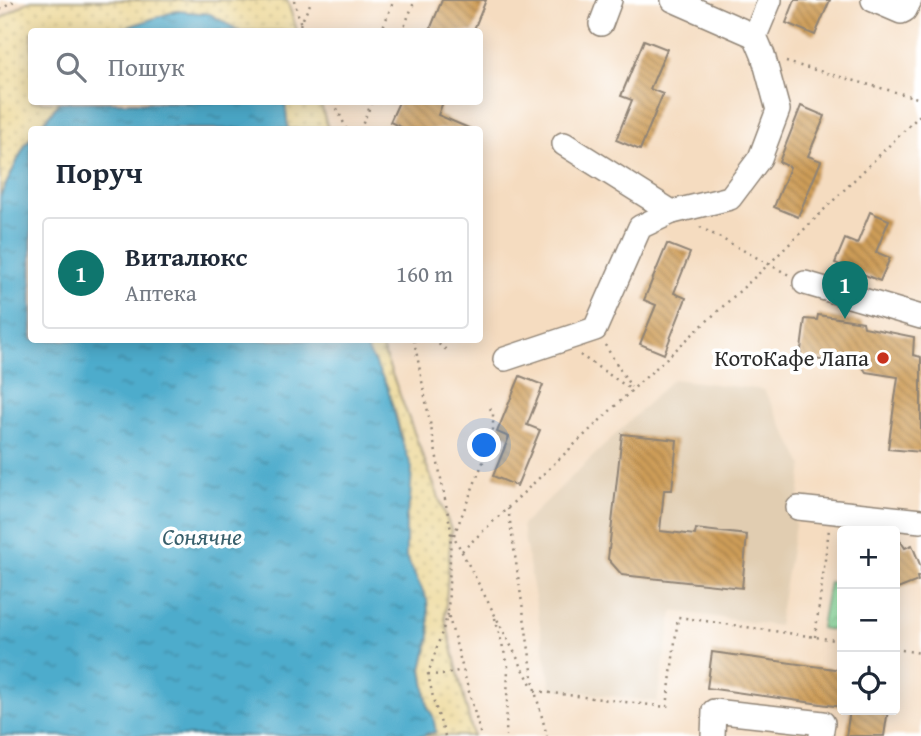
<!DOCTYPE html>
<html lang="uk">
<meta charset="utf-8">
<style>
body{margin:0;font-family:"Gentium Book Plus",serif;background:#f2f2f3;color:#1f2937}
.controls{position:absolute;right:21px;bottom:21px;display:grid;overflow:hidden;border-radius:7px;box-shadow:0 4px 18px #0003}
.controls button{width:63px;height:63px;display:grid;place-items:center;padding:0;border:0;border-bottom:2px solid #e0e1e3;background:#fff;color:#1f2937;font:35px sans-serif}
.you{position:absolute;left:485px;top:446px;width:24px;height:24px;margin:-18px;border:5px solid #fff;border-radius:50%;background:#1a73e8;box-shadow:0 0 0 10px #1a73e833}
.badge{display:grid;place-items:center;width:46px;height:46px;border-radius:50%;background:#0f766e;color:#fff;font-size:23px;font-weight:700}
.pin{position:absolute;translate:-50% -58px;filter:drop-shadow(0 2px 4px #0008)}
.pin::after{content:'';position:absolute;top:37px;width:24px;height:21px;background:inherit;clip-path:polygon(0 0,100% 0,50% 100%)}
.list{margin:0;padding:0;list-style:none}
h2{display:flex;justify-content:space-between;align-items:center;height:91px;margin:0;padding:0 28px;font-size:30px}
h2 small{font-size:23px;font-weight:400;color:#747a83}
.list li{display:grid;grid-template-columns:46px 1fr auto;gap:21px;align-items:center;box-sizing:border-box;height:112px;margin:0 14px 14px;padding:0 14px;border:2px solid #e0e1e3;border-radius:7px}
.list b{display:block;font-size:26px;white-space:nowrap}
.list p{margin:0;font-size:23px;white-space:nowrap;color:#747a83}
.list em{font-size:23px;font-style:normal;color:#747a83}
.icon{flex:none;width:38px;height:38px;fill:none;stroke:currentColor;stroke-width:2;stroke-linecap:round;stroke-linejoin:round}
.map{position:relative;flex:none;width:921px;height:736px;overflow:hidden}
.search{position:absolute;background:#fff;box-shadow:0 4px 18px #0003;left:28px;top:28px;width:455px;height:77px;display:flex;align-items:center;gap:18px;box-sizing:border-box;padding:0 24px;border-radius:7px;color:#747a83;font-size:26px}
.panel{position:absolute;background:#fff;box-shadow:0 4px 18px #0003;left:28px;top:126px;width:455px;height:217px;border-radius:7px}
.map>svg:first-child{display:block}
</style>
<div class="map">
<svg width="921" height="736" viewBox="0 0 921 736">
<defs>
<pattern id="sand-dots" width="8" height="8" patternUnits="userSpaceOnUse" patternTransform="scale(1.75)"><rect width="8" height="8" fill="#eeda9e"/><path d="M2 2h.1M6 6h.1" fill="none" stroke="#cb8" stroke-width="1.8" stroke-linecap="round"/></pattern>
<pattern id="park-crowns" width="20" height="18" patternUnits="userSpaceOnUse" patternTransform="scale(1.75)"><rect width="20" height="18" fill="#8ee0a0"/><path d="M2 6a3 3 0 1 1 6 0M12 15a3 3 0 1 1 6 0" fill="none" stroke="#7bc08a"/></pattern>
<pattern id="water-ripples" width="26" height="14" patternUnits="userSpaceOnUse" patternTransform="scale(1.75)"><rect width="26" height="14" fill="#4eaccc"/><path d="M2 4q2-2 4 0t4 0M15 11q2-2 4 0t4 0" fill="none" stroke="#418ca6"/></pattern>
<pattern id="building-back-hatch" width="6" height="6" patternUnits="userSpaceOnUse" patternTransform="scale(1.75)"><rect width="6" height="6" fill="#ce9d58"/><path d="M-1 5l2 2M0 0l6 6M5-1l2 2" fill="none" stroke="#a78049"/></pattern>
</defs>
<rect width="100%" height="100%" fill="#fff"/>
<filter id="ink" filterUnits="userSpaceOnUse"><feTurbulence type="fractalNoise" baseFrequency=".0143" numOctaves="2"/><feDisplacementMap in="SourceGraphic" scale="14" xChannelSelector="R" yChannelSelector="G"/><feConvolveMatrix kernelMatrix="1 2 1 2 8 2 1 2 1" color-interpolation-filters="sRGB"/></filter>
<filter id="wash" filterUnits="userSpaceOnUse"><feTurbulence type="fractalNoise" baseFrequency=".00686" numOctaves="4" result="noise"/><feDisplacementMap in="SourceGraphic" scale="28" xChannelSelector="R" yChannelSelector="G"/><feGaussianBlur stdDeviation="1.57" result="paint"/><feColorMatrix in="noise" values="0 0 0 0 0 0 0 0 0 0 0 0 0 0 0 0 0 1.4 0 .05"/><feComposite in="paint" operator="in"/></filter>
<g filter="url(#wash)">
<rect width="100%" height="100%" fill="#f5dcc0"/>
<!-- built -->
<polygon fill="#e1cdb1" points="673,379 764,390 803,465 798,508 778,626 673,611 657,702 551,688 522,525"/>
<!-- sand -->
<g fill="url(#sand-dots)" stroke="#8c8264" stroke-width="2">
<polygon points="31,0 287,0 297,31 239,31 210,14 176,11 116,31 32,32 32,102 60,102 38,129 32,130 31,137 25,145 0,197 0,19"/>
<polygon points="285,102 320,102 328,129 288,129"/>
<polygon points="362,340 379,340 451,530 445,618 473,736 424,736 424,734 435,733 433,716 428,708 422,669 430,636 427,600 406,557 406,517 410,500 402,441 396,414"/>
</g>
<!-- park -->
<polygon fill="url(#park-crowns)" stroke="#5c8666" stroke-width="2" points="829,582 842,585 842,632 821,628"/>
<!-- water -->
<g fill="url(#water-ripples)" stroke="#3c6c7c" stroke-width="2">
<polygon points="176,11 210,14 239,31 116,31"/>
<polygon points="60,102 285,102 288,129 38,129"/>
<polygon points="31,137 32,340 362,340 387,386 402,441 412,468 410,500 406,517 406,557 427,600 430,636 422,669 428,708 433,716 436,732 425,734 424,736 0,736 0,197 25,145"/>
</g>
<g id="blocks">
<!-- building -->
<g fill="url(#building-back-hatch)">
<polygon points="442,0 486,0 473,32 429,32"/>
<polygon points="795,0 830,0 815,35 786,23"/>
<polygon points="644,40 667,49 650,89 663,94 640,150 616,140 632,100 621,96"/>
<polygon points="399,102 443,102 438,115 471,129 407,130 390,122"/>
<polygon points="801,106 825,116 808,156 821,161 798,217 774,207 790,167 779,162"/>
<polygon points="870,212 889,220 876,252 890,258 880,281 835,263 845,239 857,244"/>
<polygon points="667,244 690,253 674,293 686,298 664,354 640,344 656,305 644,300"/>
<polygon points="818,315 863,322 864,327 914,337 913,355 921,357 921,452 888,449 898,377 866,372 862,366 800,357 805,319 817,320"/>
<polygon points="520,376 543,385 527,425 540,430 517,486 493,476 509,437 497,432"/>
<polygon points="622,434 677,440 672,490 664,490 660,531 695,535 696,529 747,535 742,588 622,575 608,559"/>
<polygon points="895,533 905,548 912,545 921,567 921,576 917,577 918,581 895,590"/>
<polygon points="712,652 842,670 842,707 707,688"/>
<polygon points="850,710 888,710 884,736 846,736"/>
</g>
</g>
</g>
<g filter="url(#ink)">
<use href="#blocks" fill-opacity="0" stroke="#908476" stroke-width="2"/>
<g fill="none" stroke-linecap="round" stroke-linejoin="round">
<defs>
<g id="minor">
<polyline points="673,0 755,36"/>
<polyline points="873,0 901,12 905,10 910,0"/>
<polyline points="601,24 610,0"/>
<polyline points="564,144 672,212"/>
<polyline points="805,283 921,317"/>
<polyline points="505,359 595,329 640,227 672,212 730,198 760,158 778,110 763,55 755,36 770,0"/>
<polyline points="798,508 921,521"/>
<polyline points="713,736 714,711 823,723 821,736"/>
</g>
</defs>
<!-- minor casing -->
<use href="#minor" stroke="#908476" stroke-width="26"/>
<!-- path -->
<g stroke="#908476" stroke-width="2.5" stroke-dasharray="2 5" stroke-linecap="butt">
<polyline points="294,0 303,32"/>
<polyline points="0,10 16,0"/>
<polyline points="300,25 312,0"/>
<polyline points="381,32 394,0"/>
<polyline points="402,32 415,0"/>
<polyline points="786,62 921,99"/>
<polyline points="334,102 347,130"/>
<polyline points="360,130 372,102"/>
<polyline points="700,227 789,275"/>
<polyline points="414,340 451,530 448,614 481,736"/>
<polyline points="433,340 448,351"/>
<polyline points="605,345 631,387"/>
<polyline points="580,355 632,390"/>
<polyline points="508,508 535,691 547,736"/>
<polyline points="452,533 533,688"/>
<polyline points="454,535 493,437 493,414 488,404"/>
<polyline points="462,551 632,390 769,264 921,114"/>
<polyline points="495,618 508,666 506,736"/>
<polyline points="815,637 829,529"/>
<polyline points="895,649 921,653"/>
<polyline points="428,674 442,675 462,670"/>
<polyline points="535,691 667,707 678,617 842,641"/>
<polyline points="445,736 434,702 428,674 448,614"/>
</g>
<!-- minor -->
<use href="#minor" stroke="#fff" stroke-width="23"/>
</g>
</g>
<!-- markers -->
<circle fill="#c8321e" stroke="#fff" stroke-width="2.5" cx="883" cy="358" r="7"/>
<g text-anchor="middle" stroke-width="7" stroke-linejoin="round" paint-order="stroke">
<!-- poi labels -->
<g font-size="23" fill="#2b2b2b" stroke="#fff" text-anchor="end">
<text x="869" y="366">КотоКафе Лапа</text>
</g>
<!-- water labels -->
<g font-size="24" font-style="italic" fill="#395f6b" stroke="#fff">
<text x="202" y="545">Сонячне</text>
</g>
</g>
</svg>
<div class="controls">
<button>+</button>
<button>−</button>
<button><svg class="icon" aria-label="locate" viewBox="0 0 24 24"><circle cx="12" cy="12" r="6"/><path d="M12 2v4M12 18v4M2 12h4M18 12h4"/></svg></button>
</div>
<div class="you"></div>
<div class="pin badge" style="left:845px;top:319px">1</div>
<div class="search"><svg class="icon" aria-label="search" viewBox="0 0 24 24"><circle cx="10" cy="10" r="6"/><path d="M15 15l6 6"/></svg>Пошук</div>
<section class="panel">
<h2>Поруч<small></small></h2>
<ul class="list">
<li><span class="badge">1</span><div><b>Виталюкс</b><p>Аптека</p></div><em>160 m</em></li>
</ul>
</section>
</div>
